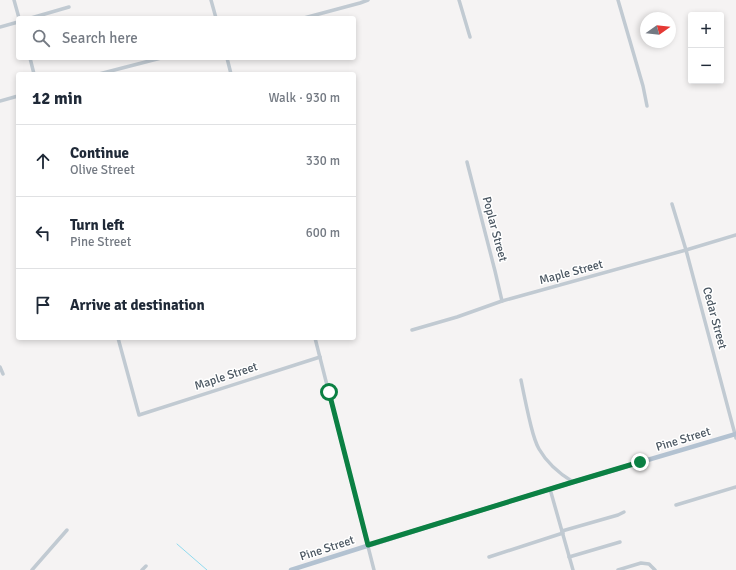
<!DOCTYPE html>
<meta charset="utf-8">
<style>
body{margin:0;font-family:Signika,sans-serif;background:#f6f6f7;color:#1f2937}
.controls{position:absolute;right:12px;top:12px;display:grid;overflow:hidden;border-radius:4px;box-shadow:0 2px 6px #0003}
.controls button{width:36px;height:36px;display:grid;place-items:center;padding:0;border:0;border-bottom:1px solid #e0e1e3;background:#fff;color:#1f2937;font:20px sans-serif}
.compass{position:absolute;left:640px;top:12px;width:36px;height:36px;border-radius:50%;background:#fff;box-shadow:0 2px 6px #0003;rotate:75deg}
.stop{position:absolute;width:12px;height:12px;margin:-9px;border:3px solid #0b8043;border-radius:50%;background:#fff}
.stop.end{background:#0b8043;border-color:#fff;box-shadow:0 1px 4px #0008}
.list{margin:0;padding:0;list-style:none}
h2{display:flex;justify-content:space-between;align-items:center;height:52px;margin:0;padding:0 16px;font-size:17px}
h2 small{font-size:13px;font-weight:400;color:#747a83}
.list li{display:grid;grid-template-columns:26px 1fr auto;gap:12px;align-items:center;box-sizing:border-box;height:72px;padding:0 16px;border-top:1px solid #e0e1e3}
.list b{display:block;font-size:15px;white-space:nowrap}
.list p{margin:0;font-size:13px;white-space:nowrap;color:#747a83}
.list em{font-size:13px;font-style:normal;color:#747a83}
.icon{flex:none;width:22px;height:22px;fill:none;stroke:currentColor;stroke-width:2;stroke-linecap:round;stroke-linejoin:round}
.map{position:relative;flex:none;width:736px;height:570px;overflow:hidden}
.search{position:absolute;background:#fff;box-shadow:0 2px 6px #0003;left:16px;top:16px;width:340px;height:44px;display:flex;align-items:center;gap:10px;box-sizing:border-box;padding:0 14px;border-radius:4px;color:#747a83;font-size:15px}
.panel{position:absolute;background:#fff;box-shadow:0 2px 6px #0003;left:16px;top:72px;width:340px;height:268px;border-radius:4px}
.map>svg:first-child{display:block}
</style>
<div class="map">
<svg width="736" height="570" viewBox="0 0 736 570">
<rect width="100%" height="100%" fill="#f5f3f3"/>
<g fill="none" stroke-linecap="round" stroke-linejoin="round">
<!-- stream -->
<polyline stroke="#90daee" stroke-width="1" points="177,544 207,570"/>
<!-- minor -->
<g stroke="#c1cad2" stroke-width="3.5">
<polyline points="14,0 19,18"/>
<polyline points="211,0 216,18"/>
<polyline points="459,0 470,37"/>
<polyline points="618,0 643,86 647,106"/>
<polyline points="31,18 69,7"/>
<polyline points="304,18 360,3 368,0"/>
<polyline points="0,27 18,22"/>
<polyline points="30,58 34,74"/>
<polyline points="227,58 231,74"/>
<polyline points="99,74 161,58"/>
<polyline points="0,101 18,96"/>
<polyline points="467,162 495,271 502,301"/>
<polyline points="672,204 686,250 736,438"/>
<polyline points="412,330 457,317 502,301 686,250 736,235"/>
<polyline points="118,338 139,415 320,357"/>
<polyline points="315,338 374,570"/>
<polyline points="0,367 3,374"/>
<path d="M521 380C524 395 527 410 531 426 533 434 535 442 539 449 547 463 560 474 573 482"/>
<polyline points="550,489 573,570"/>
<polyline points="676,505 736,487"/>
<polyline points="562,531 618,515 624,512"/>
<polyline points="489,557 563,533"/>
<polyline points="569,557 620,542"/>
<polyline points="32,570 67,530"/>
<polyline points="142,570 146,566"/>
<polyline points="618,570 641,563 649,564 655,570"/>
</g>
<!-- major -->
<polyline stroke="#b3c2d1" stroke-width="4.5" points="291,570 430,526 573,482 736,434"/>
</g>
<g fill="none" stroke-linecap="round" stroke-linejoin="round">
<!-- route -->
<polyline stroke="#0b8043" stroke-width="5" points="329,392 368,545 573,482 640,462"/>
</g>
<g text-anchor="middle" stroke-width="3" stroke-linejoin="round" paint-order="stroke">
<!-- street labels -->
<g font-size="12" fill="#4a5661" stroke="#fff">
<text transform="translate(495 229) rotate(75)" y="4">Poplar Street</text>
<text transform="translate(571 272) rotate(-15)" y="4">Maple Street</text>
<text transform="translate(715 318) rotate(75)" y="4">Cedar Street</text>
<text transform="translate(226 376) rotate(-18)" y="4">Maple Street</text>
<text transform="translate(683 439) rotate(-17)" y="4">Pine Street</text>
<text transform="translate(327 548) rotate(-18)" y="4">Pine Street</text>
</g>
</g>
</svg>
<div class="controls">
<button>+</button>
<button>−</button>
</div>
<svg class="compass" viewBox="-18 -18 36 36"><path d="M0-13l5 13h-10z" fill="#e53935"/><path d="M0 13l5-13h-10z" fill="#747a83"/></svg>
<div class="stop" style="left:329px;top:392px"></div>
<div class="stop end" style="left:640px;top:462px"></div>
<div class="search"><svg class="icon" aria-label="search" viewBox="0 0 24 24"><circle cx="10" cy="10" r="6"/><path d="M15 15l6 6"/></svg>Search here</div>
<section class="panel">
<h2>12 min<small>Walk · 930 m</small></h2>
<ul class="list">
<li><svg class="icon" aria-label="ahead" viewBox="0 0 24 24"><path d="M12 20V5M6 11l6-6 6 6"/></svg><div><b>Continue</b><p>Olive Street</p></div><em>330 m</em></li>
<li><svg class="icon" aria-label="left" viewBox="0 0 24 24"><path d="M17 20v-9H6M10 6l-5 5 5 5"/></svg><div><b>Turn left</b><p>Pine Street</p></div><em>600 m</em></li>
<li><svg class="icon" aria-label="arrive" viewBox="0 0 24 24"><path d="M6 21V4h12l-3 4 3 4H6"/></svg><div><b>Arrive at destination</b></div></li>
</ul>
</section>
</div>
